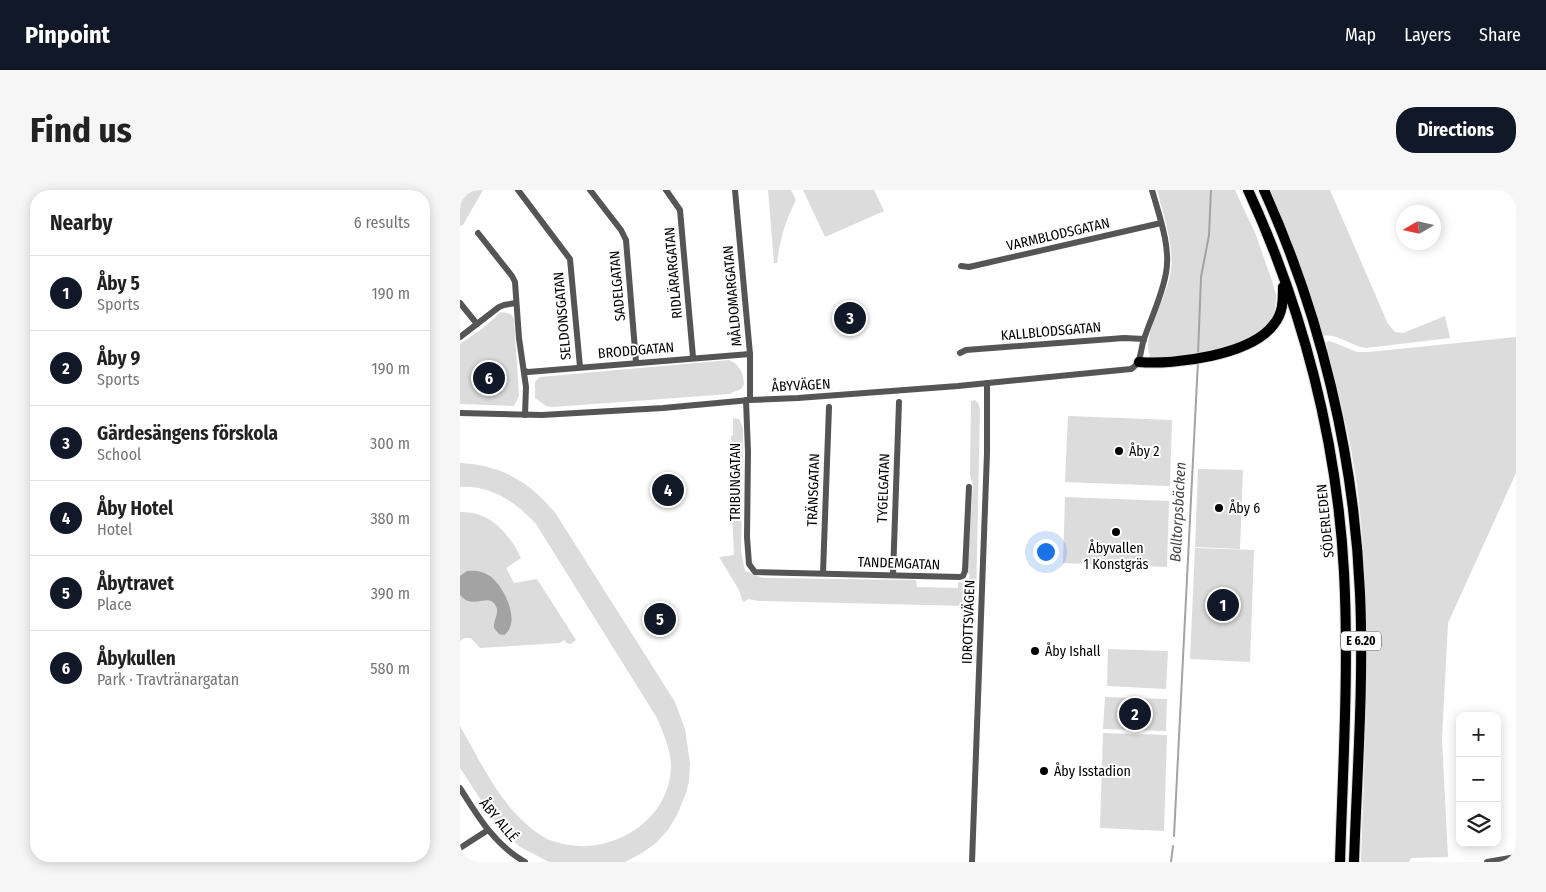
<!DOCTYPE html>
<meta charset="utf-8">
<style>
body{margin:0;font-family:"Fira Sans Condensed",sans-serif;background:#f6f6f6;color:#222}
.controls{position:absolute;right:15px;bottom:15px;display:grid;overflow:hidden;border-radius:10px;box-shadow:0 2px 12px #0003}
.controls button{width:45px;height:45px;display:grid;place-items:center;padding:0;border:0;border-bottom:1px solid #e0e0e0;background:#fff;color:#222;font:25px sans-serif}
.compass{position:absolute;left:936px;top:15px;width:45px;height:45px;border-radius:50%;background:#fff;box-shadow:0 2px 12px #0003;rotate:261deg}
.you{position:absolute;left:585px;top:361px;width:18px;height:18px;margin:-12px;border:4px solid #fff;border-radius:50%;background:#1a73e8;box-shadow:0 0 0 8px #1a73e833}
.badge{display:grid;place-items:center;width:32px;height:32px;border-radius:50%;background:#111827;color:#fff;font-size:16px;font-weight:700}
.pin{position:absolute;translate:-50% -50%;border:2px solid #fff;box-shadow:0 1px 5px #0006}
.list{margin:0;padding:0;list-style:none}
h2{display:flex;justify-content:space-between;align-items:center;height:65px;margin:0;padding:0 20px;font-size:21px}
h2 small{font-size:16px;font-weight:400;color:#767676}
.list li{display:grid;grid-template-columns:32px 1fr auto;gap:15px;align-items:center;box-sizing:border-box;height:75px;padding:0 20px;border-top:1px solid #e0e0e0}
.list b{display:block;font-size:19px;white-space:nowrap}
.list p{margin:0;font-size:16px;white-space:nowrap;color:#767676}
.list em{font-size:16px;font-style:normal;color:#767676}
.icon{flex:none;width:28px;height:28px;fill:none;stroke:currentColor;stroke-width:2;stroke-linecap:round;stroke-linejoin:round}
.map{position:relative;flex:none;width:1056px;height:672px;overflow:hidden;border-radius:20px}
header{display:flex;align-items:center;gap:30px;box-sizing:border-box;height:70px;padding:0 25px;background:#111827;color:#fff}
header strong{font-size:24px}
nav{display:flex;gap:28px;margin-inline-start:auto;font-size:18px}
.intro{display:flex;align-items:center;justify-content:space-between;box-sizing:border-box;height:120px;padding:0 30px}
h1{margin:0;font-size:35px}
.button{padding:12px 22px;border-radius:20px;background:#111827;color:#fff;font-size:18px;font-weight:700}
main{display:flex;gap:30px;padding:0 30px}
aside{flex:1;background:#fff;border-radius:20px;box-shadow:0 2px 12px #0003}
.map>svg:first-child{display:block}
</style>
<header>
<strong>Pinpoint</strong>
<nav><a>Map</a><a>Layers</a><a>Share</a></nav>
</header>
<div class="intro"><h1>Find us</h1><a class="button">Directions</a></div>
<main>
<aside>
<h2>Nearby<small>6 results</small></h2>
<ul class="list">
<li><span class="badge">1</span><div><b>Åby 5</b><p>Sports</p></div><em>190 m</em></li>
<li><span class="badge">2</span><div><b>Åby 9</b><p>Sports</p></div><em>190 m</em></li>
<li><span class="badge">3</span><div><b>Gärdesängens förskola</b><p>School</p></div><em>300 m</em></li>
<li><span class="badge">4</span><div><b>Åby Hotel</b><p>Hotel</p></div><em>380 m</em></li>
<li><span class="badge">5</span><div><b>Åbytravet</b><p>Place</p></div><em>390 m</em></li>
<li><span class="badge">6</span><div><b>Åbykullen</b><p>Park · Travtränargatan</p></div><em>580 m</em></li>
</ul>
</aside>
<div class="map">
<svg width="1056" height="672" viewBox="0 0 1056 672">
<rect width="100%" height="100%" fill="#fff"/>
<!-- green -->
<g fill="#dcdcdc">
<polygon points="0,0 23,0 3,35 0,36"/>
<path d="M308 0H331L336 10C325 31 320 50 317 73H314Z"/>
<polygon points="343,0 414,0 424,21 365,47"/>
<path d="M697 0H775L796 45 813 94 816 105 815 122 805 137 797 144 780 154 730 167 691 168C681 152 700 119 705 102 708 95 710 87 711 79 714 56 703 23 697 0Z"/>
<path d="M810 0H870L928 134 935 142 943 143 985 126 990 148 906 158C890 156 878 143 863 146L842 80Z"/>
<polygon points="41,122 51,124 54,129 59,206 54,216 0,214 0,154 23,138"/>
<path d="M1056 147V283L988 433 982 549 988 667 951 668 949 672H901C905 547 913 421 897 296 891 248 877 199 866 152L870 151 897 162H909Z"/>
<path d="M269 170C280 175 283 182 284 194L281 199 269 204 93 217 86 216 75 208V192L80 187Z"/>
<polygon points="515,210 518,213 520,219 516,412 507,416 299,411 289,409 283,412 279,400 259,367 274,365 270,280 272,280 270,263 272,262 271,246 273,245 273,228 279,229 283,238 281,361 285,381 303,388 456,390 457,397 498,398 498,392 507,393 510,385 507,382 513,295 510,285 511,211"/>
<polygon points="608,226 712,230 710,296 605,292"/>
<path d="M0 273C42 275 70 292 96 324L215 512 225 539 230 573 229 592 226 603 217 625 208 640 196 653 182 663 165 672H89L60 657 36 633 0 578V536C24 578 44 624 87 649 141 672 210 636 211 576 211 560 203 543 197 528L76 334C56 312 31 295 0 297Z"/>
<polygon points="738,279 783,280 780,359 735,357"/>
<polygon points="605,307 709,311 707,377 603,373"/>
<path d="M0 322C30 321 49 343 61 368L46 378 54 393 77 389 116 450 111 454 106 453 105 450 100 453 20 458 11 448H4L0 451Z"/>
<polygon points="735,358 794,360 790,472 730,469"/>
<polygon points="648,459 708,461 706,499 647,496"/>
<polygon points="645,507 707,509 706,541 643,539"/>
<polygon points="643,543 707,545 704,641 640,638"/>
</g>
<!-- water -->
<path fill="#a3a3a3" d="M7 381C15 380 23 381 30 386 44 396 62 433 44 445L39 444 34 438C33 432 38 424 37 419 31 399 14 422 0 405V386Z"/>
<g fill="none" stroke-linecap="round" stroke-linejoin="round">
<!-- stream -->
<g stroke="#a3a3a3" stroke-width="2">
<polyline points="738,164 741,87 749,45 751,0"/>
<polyline points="714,646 738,171"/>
<polyline points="711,672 713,656"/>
</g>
<defs>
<g id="highway">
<path d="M788 0C843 119 877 251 884 382 889 478 883 575 880 672"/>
<path d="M804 0C861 126 894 265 900 403 904 493 897 583 894 672"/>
<path d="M679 172C715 175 792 165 814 134 823 123 823 111 823 97"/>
</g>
</defs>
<!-- highway casing -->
<use href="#highway" stroke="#dbdbdb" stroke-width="12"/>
<!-- minor -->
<g stroke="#555" stroke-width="6">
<polyline points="58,0 110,69 120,177"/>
<polyline points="130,0 161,40 166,50 176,172"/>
<polyline points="206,0 220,20 233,167"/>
<polyline points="275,0 290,164 290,210"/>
<polyline points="18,43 52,86 55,92 59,148 66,197 65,225"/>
<polyline points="501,76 509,77 701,33"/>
<polyline points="0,113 17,134"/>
<polyline points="0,147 39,117 44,115 56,113"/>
<polyline points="500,163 506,160 664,148 684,149"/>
<polyline points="64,181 68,182 290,164"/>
<polyline points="286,210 288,262 287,347 289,374 295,382 500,387 503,386 505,381 509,297"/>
<path d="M0 223 82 225 203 218 290 210 338 208 498 196 671 179C682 173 680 160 684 149 691 128 702 106 706 83 711 57 699 25 692 0"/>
<polyline points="363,383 369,217"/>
<polyline points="433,385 439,212"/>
<path d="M0 598C18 627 35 655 65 672"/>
<polyline points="0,658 28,640"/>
<polyline points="512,672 527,263 527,193"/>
<polyline points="1027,672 1056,667"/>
</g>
<!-- highway -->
<use href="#highway" stroke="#000" stroke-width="10"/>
</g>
<!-- markers -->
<g fill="#000" stroke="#fff" stroke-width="2">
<circle cx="659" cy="261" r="5"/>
<circle cx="759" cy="318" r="5"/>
<circle cx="656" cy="342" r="5"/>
<circle cx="575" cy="461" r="5"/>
<circle cx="584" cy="581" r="5"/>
</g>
<g text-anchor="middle" stroke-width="4" stroke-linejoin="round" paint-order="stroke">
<!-- shield labels -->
<rect fill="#fff" stroke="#4c4c4c" stroke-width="1" x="881" y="441.5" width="40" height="19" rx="4"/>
<g font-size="12" font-weight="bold" fill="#000">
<text x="901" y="455">E 6.20</text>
</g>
<!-- street labels -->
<g font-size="14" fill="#000" stroke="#fff">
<text transform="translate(598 44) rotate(-13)" y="5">VARMBLODSGATAN</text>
<text transform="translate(213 83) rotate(-95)" y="5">RIDLÄRARGATAN</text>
<text transform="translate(157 96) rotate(-95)" y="5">SADELGATAN</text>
<text transform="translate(272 106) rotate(-95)" y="5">MÅLDOMARGATAN</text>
<text transform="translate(102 126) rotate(-95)" y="5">SELDONSGATAN</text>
<text transform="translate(591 141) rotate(-5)" y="5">KALLBLODSGATAN</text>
<text transform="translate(176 160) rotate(-5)" y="5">BRODDGATAN</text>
<text transform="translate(341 195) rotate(-3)" y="5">ÅBYVÄGEN</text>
<text transform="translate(275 292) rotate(-90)" y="5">TRIBUNGATAN</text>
<text transform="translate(423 298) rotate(-88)" y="5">TYGELGATAN</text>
<text transform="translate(353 300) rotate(-88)" y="5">TRÄNSGATAN</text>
<text transform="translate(865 331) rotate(-96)" y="5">SÖDERLEDEN</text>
<text transform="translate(439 373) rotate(2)" y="5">TANDEMGATAN</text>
<text transform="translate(508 432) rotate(-88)" y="5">IDROTTSVÄGEN</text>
<text transform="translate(39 630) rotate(50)" y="5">ÅBY ALLÉ</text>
</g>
<!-- poi labels -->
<g font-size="14" fill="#000" stroke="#fff" text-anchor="start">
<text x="669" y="266">Åby 2</text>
<text x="769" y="323">Åby 6</text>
<text x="656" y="363" text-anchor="middle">Åbyvallen<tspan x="656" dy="16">1 Konstgräs</tspan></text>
<text x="585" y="466">Åby Ishall</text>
<text x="594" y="586">Åby Isstadion</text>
</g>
<!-- water labels -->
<g font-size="15" font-style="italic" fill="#444" stroke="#fff">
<text transform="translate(718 322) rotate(-87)" y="5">Balltorpsbäcken</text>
</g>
</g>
</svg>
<div class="controls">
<button>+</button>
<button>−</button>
<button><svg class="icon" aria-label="layers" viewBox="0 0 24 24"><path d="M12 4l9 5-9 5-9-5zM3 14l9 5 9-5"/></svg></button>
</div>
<svg class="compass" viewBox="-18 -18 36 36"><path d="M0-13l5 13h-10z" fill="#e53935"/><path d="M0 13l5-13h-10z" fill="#767676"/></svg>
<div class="you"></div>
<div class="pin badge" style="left:763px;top:415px">1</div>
<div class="pin badge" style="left:675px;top:524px">2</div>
<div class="pin badge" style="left:390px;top:128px">3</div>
<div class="pin badge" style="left:208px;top:300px">4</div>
<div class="pin badge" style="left:200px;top:429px">5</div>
<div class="pin badge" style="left:29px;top:188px">6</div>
</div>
</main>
